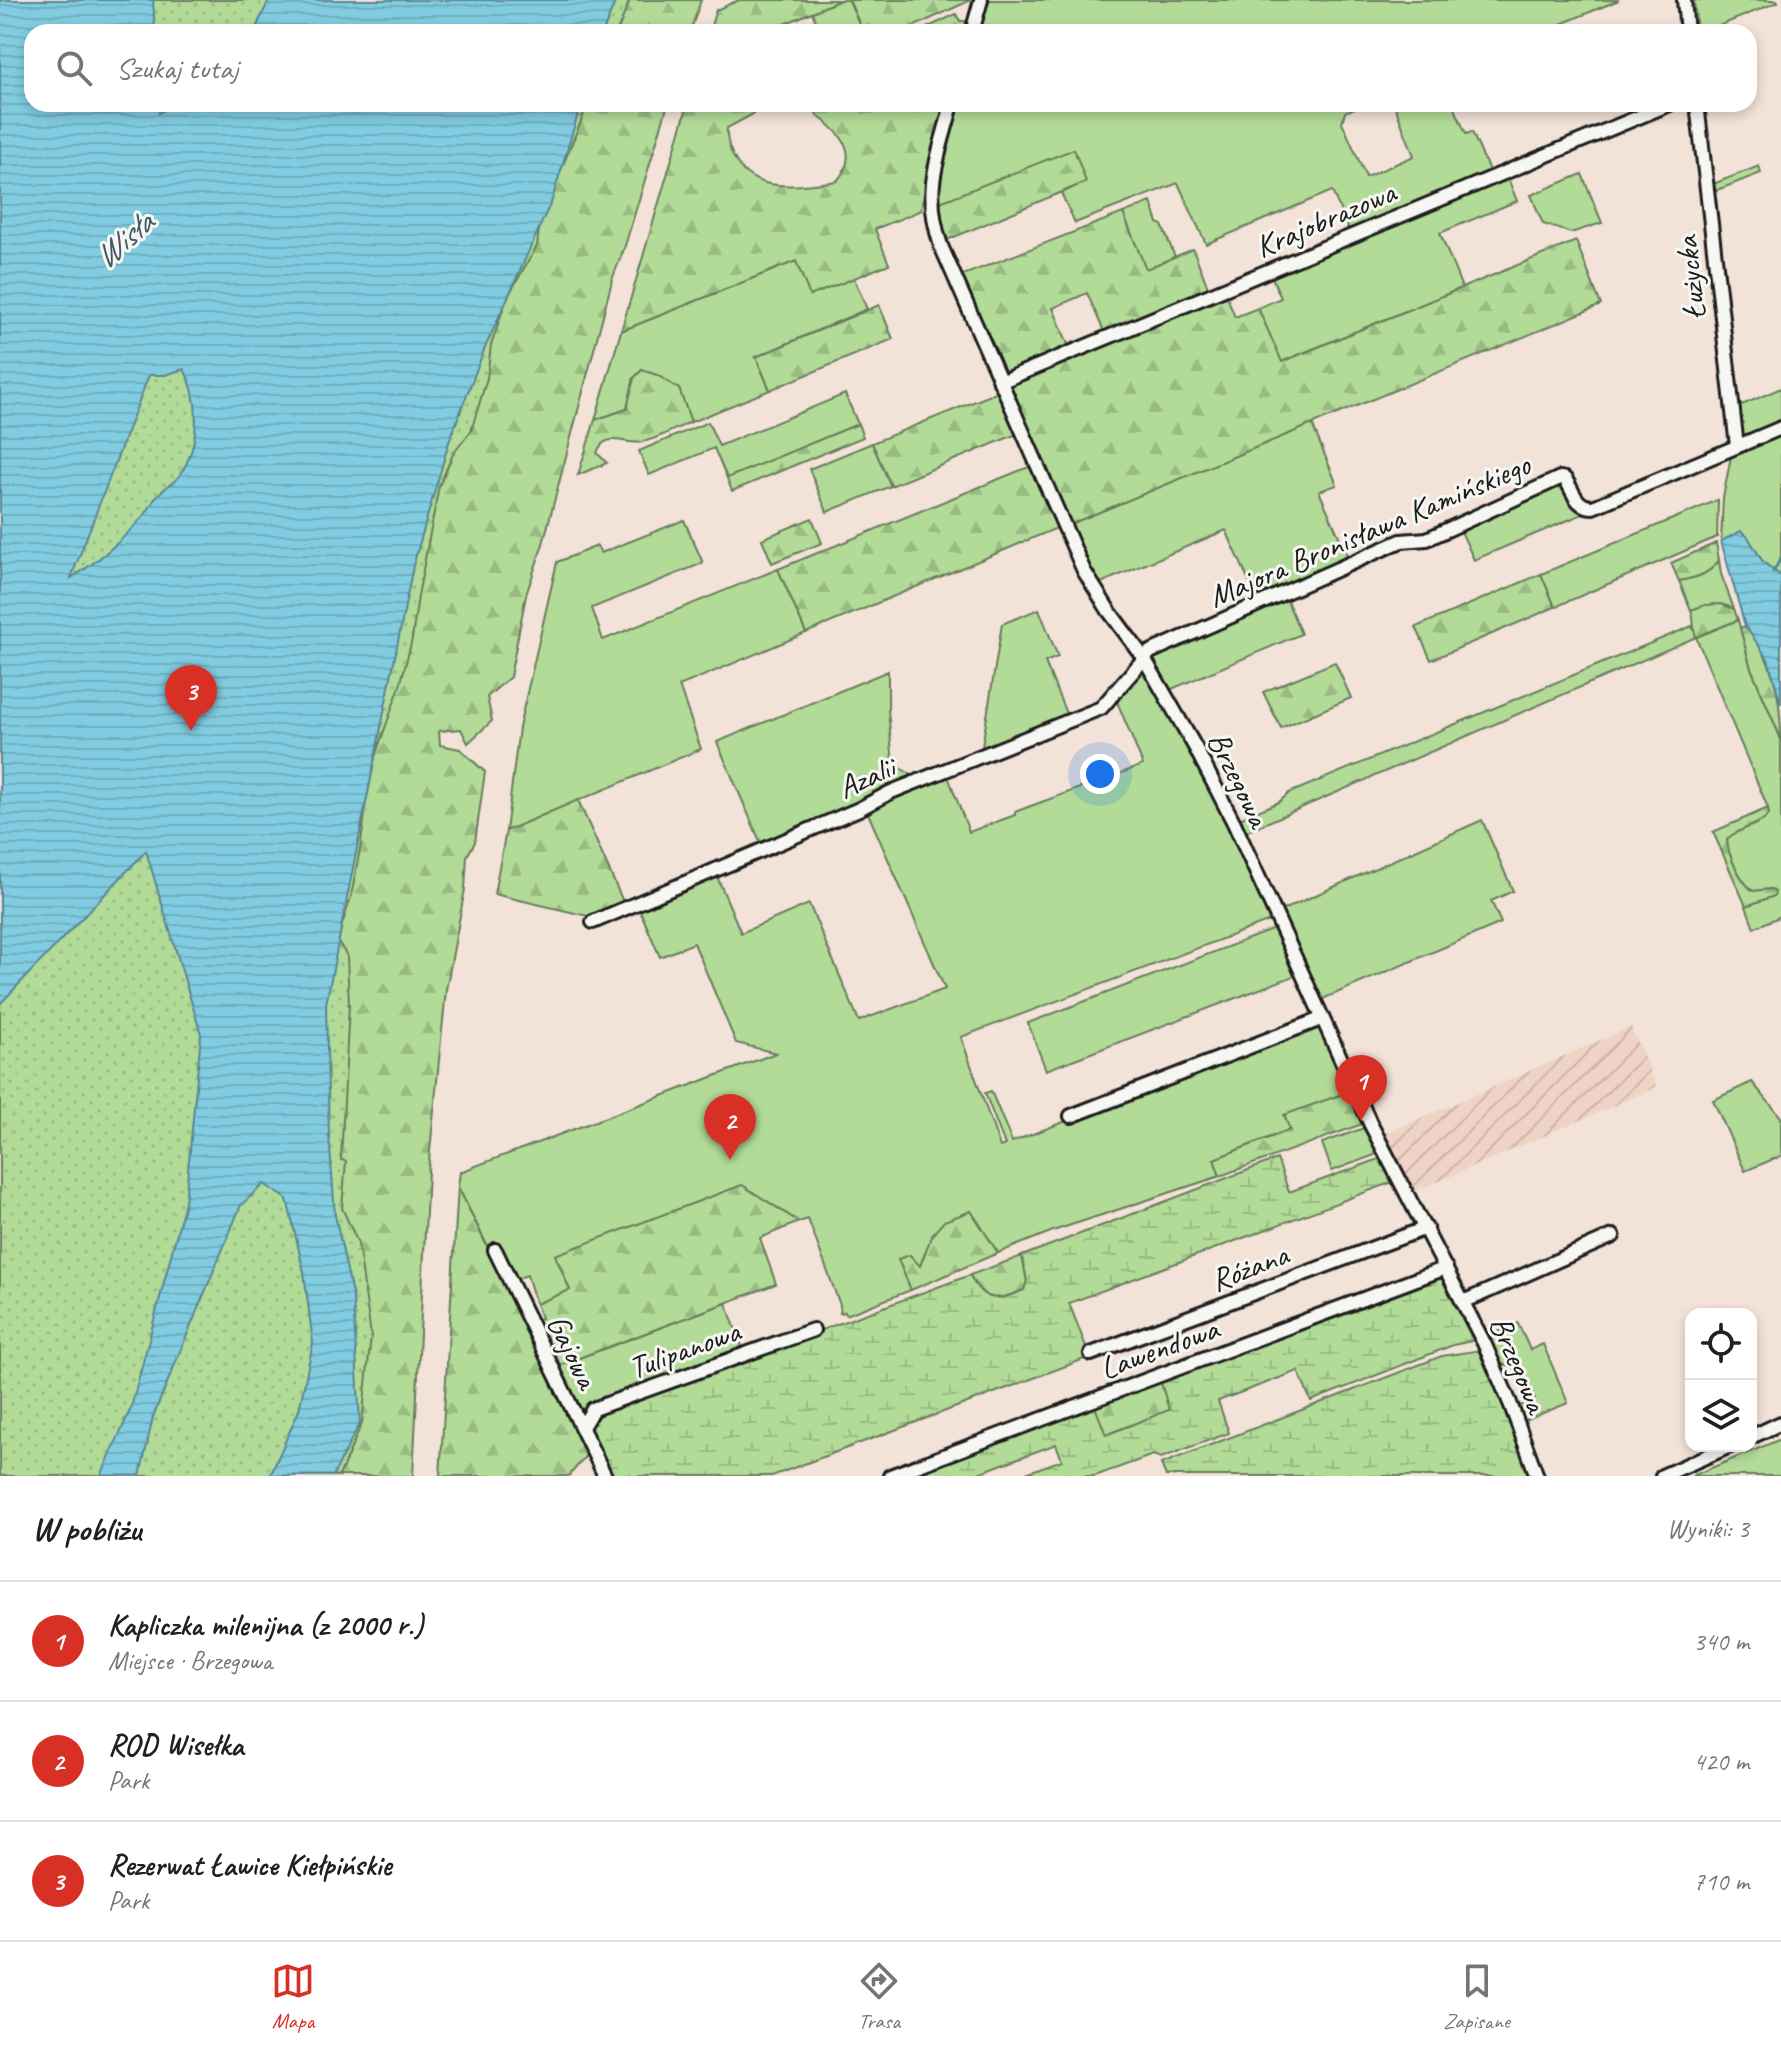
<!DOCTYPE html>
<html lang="pl">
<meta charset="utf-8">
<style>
body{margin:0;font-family:Caveat,sans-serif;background:#f2f2f2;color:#202124}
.controls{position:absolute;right:24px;bottom:24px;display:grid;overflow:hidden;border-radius:16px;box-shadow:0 4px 12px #0003}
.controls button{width:72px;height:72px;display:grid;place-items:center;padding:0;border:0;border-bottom:2px solid #e0e0e0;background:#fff;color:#202124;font:40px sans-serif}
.you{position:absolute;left:1100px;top:774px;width:28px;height:28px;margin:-20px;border:6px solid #fff;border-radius:50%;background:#1a73e8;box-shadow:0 0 0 12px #1a73e833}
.badge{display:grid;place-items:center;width:52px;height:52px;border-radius:50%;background:#d93025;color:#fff;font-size:26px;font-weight:700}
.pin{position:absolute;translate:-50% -66px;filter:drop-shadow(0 2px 4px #0008)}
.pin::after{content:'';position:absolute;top:42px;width:28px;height:24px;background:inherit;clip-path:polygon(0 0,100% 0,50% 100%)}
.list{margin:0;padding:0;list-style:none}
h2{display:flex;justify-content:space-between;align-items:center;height:104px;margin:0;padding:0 32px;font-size:34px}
h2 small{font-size:26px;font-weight:400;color:#757577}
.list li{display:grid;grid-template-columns:52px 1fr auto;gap:24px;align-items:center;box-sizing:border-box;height:120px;padding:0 32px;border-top:2px solid #e0e0e0}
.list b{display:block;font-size:30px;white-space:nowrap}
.list p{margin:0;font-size:26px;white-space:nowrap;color:#757577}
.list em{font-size:26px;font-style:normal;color:#757577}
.icon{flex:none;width:44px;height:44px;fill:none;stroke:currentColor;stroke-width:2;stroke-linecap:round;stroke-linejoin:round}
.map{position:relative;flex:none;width:1781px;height:1476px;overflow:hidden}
.search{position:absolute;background:#fff;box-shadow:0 4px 12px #0003;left:24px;right:24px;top:24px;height:88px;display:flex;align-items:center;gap:20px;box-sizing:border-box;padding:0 28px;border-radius:24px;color:#757577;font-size:30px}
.sheet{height:464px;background:#fff}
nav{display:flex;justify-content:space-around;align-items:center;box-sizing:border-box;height:112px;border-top:2px solid #e0e0e0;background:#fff;font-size:22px;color:#757577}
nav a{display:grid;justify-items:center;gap:4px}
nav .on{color:#d93025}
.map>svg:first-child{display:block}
</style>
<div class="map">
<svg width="1781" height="1476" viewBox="0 0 1781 1476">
<defs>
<pattern id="industrial-furrows" width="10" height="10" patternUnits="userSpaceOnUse" patternTransform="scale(2)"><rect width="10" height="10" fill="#efd4c6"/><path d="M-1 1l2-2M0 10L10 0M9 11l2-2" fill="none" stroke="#ccb5aa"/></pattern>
<pattern id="forest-firs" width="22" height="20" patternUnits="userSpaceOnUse" patternTransform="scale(2)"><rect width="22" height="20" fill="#b2db98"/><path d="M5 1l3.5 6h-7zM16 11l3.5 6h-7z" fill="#98bb82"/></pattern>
<pattern id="wetland-marsh" width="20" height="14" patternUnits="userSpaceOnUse" patternTransform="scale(2)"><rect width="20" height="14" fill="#b2db98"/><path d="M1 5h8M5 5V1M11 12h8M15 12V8" fill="none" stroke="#98bb82"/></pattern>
<pattern id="park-dots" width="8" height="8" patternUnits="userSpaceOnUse" patternTransform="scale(2)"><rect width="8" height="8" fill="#b2db98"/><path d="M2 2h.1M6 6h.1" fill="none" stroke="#98bb82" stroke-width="1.8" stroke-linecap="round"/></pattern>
<pattern id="water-rules" width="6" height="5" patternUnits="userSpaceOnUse" patternTransform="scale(2)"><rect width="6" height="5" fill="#81cce1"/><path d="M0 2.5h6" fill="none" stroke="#6fafc0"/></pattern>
</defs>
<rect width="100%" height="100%" fill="#f2e2d8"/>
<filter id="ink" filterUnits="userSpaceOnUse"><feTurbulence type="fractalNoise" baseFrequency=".0125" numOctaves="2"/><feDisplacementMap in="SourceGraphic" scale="16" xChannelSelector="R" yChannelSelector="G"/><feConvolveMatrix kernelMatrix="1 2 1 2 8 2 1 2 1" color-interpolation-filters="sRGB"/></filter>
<g filter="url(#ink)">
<!-- industrial -->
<polygon fill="url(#industrial-furrows)" points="1631,1027 1657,1087 1412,1193 1382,1135"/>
<!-- green -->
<g fill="#b2db98" stroke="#677c5a" stroke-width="2">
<polygon points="840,0 849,0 863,32 820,32 812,12"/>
<polygon points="985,0 1619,0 1542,32 977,32"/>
<polygon points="1696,0 1777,0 1778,2 1704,32 1697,32 1694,1"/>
<polygon points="958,104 1365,104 1345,112 1342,122 1366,177 1414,156 1394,104 1453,104 1466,134 1472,132 1490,173 1350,232 1332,191 1206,244 1178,183 1075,223 1061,193 1086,182 935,204 935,193"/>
<polygon points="1759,166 1761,173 1715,191 1713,184"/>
<polygon points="1582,174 1602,223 1571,233 1543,224 1531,195"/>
<polygon points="1507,176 1517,201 1440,233 1462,288 1281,362 1258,308 1281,298 1271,275"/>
<polygon points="1151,202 1158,223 1162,225 1175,257 1146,270 1123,213"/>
<polygon points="796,261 810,295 854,278 867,309 756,357 770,390 691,422 679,389 642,370 634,378 627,409 595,420 621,331"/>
<polygon points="1781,388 1781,424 1744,439 1738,434 1735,408"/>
<polygon points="845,394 858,424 727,478 714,448 649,475 639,451 708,422 719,446"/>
<polygon points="1312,424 1337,485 1319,491 1349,559 1257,599 1226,530 1096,585 1068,525"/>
<polygon points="1781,430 1781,576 1763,562 1757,552 1721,541 1723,498 1732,451"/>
<polygon points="872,443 891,486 827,512 809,469"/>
<path d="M1560 483C1572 493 1570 504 1585 513L1474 560 1460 529Z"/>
<polygon points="1718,500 1717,537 1555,607 1541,574"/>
<polygon points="684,520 703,563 592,608 603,640 778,569 806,633 679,686 701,749 506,831 519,728 557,562 597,546 601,553"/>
<path d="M1719 560 1721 574 1734 609C1721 601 1704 605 1691 610L1679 581C1695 578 1709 575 1719 560Z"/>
<polygon points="1286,598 1301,634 1167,691 1149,661 1152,655"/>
<polygon points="1039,609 1058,657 1045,662 1067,716 981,753 1002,624"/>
<path d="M1738 620 1751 668 1781 739V916L1754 928 1746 906 1774 896 1771 889 1753 891C1741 881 1727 855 1727 839L1731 835 1764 820 1768 808 1696 637 1243 833 1237 820 1279 802 1289 793 1692 626 1697 637Z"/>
<polygon points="1144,666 1227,817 1270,921 961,1037 1000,1147 1005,1145 985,1093 991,1091 1012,1142 1320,1023 1351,1091 1285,1115 1291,1129 1214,1159 1220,1176 1053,1231 998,1253 971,1211 923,1258 920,1267 898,1259 911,1290 846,1315 845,1312 840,1313 840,1305 808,1219 799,1222 742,1185 556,1255 571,1290 536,1304 527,1275 513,1280 495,1243 487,1245 458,1187 460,1172 776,1053 736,1043 694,943 660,957 638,906 716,874 741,933 809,904 859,1021 945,989 867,811 948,776 969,832 1015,815 1015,812 1028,807 1143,765 1116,699"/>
<polygon points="888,671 888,710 893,764 919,779 762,846 717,742"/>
<polygon points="1482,820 1513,891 1491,901 1501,923 1318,1001 1278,912"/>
<polygon points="1274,929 1294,976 1046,1070 1028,1023"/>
<polygon points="1752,1082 1781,1117 1781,1156 1745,1171 1713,1100"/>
<polygon points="1367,1127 1380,1153 1332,1171 1322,1143"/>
<polygon points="726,1303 743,1349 577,1411 555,1367"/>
<polygon points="1518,1323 1530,1350 1543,1344 1568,1403 1521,1422 1516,1408 1535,1399 1526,1378 1520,1371 1500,1363 1485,1337"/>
<polygon points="1781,1439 1781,1476 1692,1476"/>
</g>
<!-- forest -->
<g fill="url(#forest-firs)" stroke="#677c5a" stroke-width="2">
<polygon points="616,0 701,0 690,32 603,32"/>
<polygon points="739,0 840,0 766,32 709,32 716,10"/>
<polygon points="849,0 971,0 902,32 863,32"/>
<polygon points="956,14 960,21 968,21 965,32 918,32"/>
<polygon points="581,104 668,104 624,249 613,277 543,544 526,595 510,677 487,697 492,721 468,743 461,729 439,731 440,745 460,749 485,772 475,842 467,856 465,889 446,990 428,1171 413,1476 333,1476 335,1215 326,1004 413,566 449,442"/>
<path d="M688 104H750L755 110 753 114 727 128C726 142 730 152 737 163 757 195 805 185 837 181 861 153 841 132 816 115L820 104H947L921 207 922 210 875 229 889 264 810 296 796 261 621 331Z"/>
<polygon points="1074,149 1086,182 947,240 935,204"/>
<polygon points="1123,213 1146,269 1193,249 1209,290 1105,334 1087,293 1053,308 1070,349 1001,377 958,277"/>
<polygon points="1576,241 1601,305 1068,525 1005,386 1226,294 1235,317 1258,308 1282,362"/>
<polygon points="879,305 893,339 770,390 756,357"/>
<path d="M642 370 657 375 679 389 691 422C676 428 659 439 642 442 626 446 605 429 597 453L607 463 578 475 595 420 627 409 634 378Z"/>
<polygon points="998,392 1017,434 891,486 872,443"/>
<polygon points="858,424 863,437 732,491 727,478"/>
<polygon points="1031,466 1057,528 806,633 778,569"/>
<polygon points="812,518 822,543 772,563 762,539"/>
<path d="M1716 543 1719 560C1709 575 1695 578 1679 581L1671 563Z"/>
<polygon points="1541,574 1555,607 1431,660 1416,627"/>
<path d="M1721 604 1734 609 1738 620 1696 637C1692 626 1695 620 1691 610L1705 605Z"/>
<path d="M1745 626C1774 658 1781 698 1781 739L1751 668 1740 628Z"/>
<polygon points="1335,662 1351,698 1281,728 1263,692"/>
<polygon points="578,800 624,904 592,917 494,894 506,831"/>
<path d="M1768 808 1769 814C1759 827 1739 827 1727 839 1727 855 1741 882 1753 891L1771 889 1775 892 1774 896 1746 906 1713 832Z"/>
<polygon points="1351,1091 1365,1123 1220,1176 1214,1159 1290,1130 1284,1115"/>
<polygon points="742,1185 799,1222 760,1238 776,1284 555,1367 532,1321 541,1318 536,1304 570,1290 555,1255"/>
<polygon points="458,1187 588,1453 569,1476 440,1476"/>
<polygon points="971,1211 998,1253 911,1290 898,1259 910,1255 920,1266 932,1235 944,1221"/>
<path d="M1022 1256 1027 1281 1024 1290C999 1301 983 1304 970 1275Z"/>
<polygon points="1160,1379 1170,1410 1105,1435 1094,1404"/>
</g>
<!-- wetland -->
<g fill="url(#wetland-marsh)" stroke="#677c5a" stroke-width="2">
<path d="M1382 1158 1393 1182 1069 1303 1090 1357 772 1476H612L587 1425 594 1414 970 1275C983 1304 999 1301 1024 1290L1027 1281 1022 1256 1277 1159 1289 1192Z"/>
<polygon points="1443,1273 1476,1340 1453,1345 1311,1401 1298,1371 1218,1401 1229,1433 1161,1458 1153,1455 1095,1476 1018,1476 1062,1460 1056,1444 971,1476 901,1476 1094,1404 1106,1435 1169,1410 1160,1379"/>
<polygon points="1481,1350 1504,1398 1534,1476 1166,1476 1161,1464 1442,1356"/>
</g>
<!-- park -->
<polygon fill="url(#park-dots)" stroke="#677c5a" stroke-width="2" points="0,0 630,0 617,32 32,32 32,104 588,104 540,221 537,246 507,298 491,345 487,378 471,431 453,454 439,486 418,596 412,639 400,686 358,804 365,814 360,849 351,897 337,940 347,956 349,1005 341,1160 346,1161 342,1208 358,1243 371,1336 362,1423 339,1476 0,1476"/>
<!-- water -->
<g fill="url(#water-rules)" stroke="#598692" stroke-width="2" fill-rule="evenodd">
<path d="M0 0H153L155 32H32V104H158L159 113 175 104H581L552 200 484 350 449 442 413 566 326 1004 329 1135 335 1215 353 1298 360 1423 333 1476H270L299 1410 313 1343 304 1272 287 1199 264 1184 241 1205 153 1417 140 1476H101L131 1408 185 1202 201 1034 146 851 0 1004ZM184 369C201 400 200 447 179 476 173 484 162 489 156 497 152 502 150 508 146 513 126 537 98 562 71 578L149 375H165Z"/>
<polygon points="269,0 616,0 603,32 254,32"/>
<polygon points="1741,531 1748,537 1763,562 1781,576 1781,704 1768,659 1745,626 1721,541"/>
</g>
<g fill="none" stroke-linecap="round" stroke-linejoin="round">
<!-- stream -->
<polyline stroke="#598692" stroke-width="3" points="1773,572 1781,558"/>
<defs>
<g id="minor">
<polyline points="1684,0 1687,32"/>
<polyline points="972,32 981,0"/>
<path d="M952 104C938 159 922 189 941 246L1084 571 1109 611 1144 658 1195 747 1234 823 1370 1123 1484 1343 1510 1403 1537 1476"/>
<polyline points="1697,104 1737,446"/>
<polyline points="1000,382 1670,104"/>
<path d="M593 922 859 809 891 792 1101 708 1150 652 1401 541 1427 539 1560 478 1565 479C1574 491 1575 507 1593 507L1781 428"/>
<polyline points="1071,1116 1321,1019"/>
<polyline points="495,1250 605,1476"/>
<polyline points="1463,1302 1613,1236"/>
<polyline points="1091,1354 1426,1228"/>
<polyline points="582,1427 593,1409 813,1330"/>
<polyline points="1751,1437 1781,1423"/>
<polyline points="890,1476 1446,1268"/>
<polyline points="1662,1476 1730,1446"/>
</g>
</defs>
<!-- minor casing -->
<use href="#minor" stroke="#1c1c1c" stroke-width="18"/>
<!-- minor -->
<use href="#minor" stroke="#f6f6f2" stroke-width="12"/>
</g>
</g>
<g text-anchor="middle" stroke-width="6" stroke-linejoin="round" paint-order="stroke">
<!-- street labels -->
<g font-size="32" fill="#1c1c1c" stroke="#f6f6f2">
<text transform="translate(1325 219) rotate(-23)" y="11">Krajobrazowa</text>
<text transform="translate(1690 278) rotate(-96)" y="11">Łużycka</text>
<text transform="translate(1369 530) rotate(-23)" y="11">Majora Bronisława Kamińskiego</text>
<text transform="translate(866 777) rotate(-24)" y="11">Azalii</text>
<text transform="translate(1239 779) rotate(64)" y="11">Brzegowa</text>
<text transform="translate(1249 1267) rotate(-21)" y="11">Różana</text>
<text transform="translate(1159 1348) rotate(-20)" y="11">Lawendowa</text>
<text transform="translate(684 1349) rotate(-20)" y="11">Tulipanowa</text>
<text transform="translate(573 1351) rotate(64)" y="11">Gajowa</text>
<text transform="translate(1519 1364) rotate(67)" y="11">Brzegowa</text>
</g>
<!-- water labels -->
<g font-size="34" font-style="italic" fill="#3f5a61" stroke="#f6f6f2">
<text transform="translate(123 239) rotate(-41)" y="12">Wisła</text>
</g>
</g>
</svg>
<div class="controls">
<button><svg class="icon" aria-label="locate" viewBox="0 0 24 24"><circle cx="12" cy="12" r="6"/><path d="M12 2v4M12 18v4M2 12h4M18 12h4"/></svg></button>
<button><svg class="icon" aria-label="layers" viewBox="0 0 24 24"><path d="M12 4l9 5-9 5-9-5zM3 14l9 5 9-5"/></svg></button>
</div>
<div class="you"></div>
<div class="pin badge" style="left:1361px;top:1121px">1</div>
<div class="pin badge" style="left:730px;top:1160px">2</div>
<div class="pin badge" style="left:191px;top:731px">3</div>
<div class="search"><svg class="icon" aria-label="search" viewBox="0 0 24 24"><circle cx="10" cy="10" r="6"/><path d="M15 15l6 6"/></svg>Szukaj tutaj</div>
</div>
<section class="sheet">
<h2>W pobliżu<small>Wyniki: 3</small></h2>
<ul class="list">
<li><span class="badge">1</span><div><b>Kapliczka milenijna (z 2000 r.)</b><p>Miejsce · Brzegowa</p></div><em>340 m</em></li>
<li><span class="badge">2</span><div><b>ROD Wisełka</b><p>Park</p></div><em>420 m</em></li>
<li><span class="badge">3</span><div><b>Rezerwat Ławice Kiełpińskie</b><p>Park</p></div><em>710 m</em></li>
</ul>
</section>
<nav>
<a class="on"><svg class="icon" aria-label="map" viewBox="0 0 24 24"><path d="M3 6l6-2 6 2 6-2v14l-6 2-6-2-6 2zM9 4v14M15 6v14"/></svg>Mapa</a>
<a><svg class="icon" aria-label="directions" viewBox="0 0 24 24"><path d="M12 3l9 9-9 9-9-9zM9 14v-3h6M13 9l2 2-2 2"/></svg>Trasa</a>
<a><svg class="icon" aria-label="saved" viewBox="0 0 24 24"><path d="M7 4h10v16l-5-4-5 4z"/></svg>Zapisane</a>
</nav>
